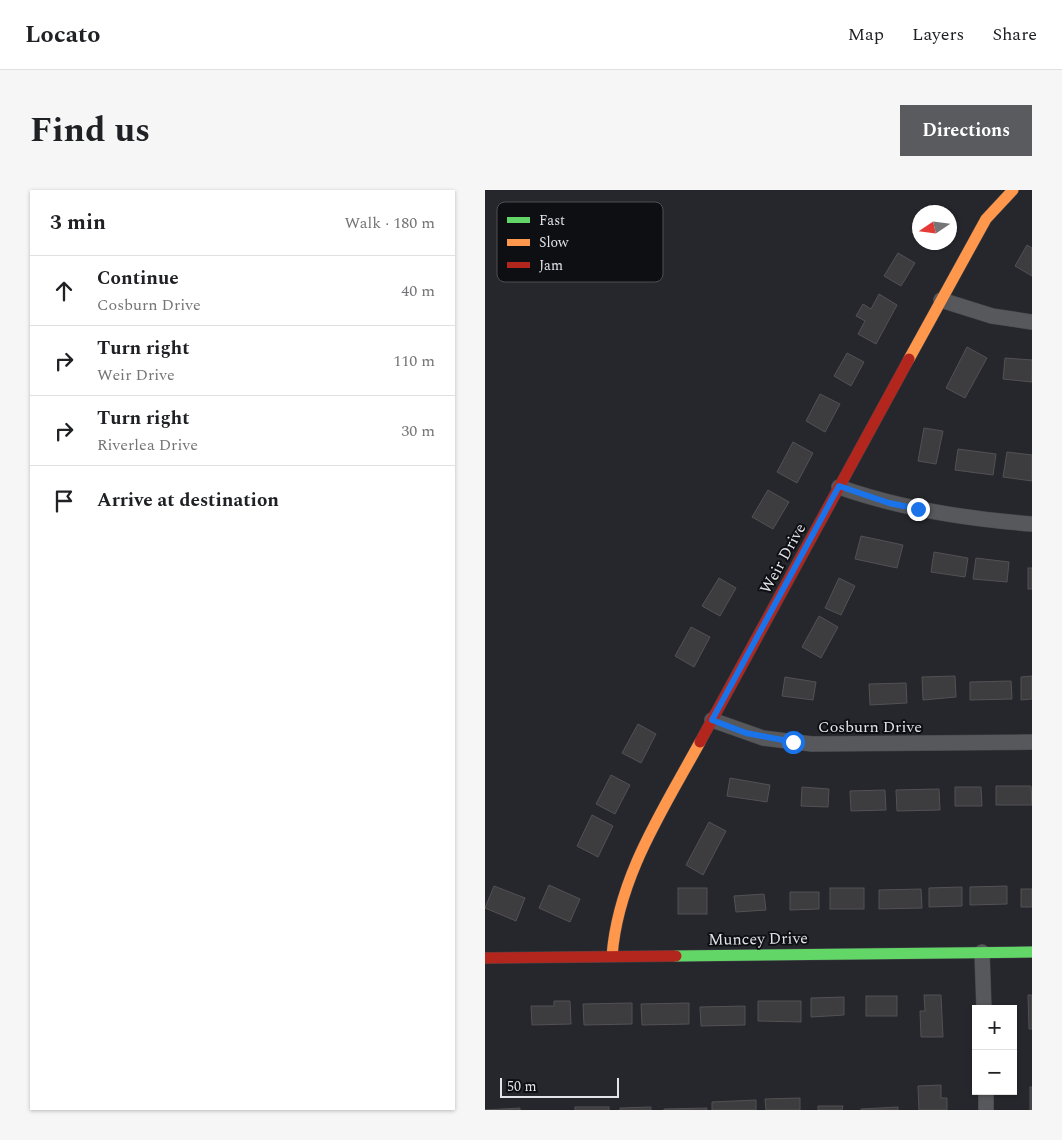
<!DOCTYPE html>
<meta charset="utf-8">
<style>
body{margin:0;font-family:Spectral,serif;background:#f6f6f6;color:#202124}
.controls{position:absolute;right:15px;bottom:15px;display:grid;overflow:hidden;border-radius:0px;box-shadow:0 1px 4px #0004}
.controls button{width:45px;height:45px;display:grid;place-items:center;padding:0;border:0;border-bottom:1px solid #e0e0e0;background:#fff;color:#202124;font:25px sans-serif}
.compass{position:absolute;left:427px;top:15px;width:45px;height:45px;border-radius:50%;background:#fff;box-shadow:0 1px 4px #0004;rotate:257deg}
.scale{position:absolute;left:15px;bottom:12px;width:119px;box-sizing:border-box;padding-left:5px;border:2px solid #e2e4e9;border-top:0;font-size:14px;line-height:18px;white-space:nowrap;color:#e2e4e9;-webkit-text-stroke:4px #0e0f13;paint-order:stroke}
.stop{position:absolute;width:15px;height:15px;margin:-11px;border:4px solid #1a73e8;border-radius:50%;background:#fff}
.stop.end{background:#1a73e8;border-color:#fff;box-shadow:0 1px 5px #0008}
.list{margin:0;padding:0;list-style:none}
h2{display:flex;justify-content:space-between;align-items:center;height:65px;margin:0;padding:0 20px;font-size:21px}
h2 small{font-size:16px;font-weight:400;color:#757577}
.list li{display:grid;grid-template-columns:32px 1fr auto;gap:15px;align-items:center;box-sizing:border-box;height:70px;padding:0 20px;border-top:1px solid #e0e0e0}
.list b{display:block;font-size:19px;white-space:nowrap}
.list p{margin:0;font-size:16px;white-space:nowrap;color:#757577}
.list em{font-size:16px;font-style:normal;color:#757577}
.icon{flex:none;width:28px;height:28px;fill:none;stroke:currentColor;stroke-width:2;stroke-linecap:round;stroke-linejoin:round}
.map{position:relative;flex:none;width:547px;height:920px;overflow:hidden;border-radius:0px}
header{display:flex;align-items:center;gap:30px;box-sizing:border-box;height:70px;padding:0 25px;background:#fff;border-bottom:1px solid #e0e0e0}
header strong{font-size:24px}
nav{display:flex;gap:28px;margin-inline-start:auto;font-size:18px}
.intro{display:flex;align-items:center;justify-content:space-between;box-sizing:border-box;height:120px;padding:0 30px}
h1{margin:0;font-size:35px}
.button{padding:12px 22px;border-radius:0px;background:#5a5b5f;color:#fff;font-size:18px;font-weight:700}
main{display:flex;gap:30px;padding:0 30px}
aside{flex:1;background:#fff;border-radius:0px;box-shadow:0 1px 4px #0004}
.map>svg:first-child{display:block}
</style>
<header>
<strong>Locato</strong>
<nav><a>Map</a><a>Layers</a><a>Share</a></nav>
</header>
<div class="intro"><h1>Find us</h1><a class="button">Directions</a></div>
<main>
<aside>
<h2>3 min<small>Walk · 180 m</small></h2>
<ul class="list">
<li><svg class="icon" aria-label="ahead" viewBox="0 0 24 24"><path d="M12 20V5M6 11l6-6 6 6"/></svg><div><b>Continue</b><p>Cosburn Drive</p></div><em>40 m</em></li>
<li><svg class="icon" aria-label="right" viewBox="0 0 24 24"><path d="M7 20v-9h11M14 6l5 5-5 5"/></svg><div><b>Turn right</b><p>Weir Drive</p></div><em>110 m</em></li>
<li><svg class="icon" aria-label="right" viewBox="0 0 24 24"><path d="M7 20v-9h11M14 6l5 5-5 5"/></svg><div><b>Turn right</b><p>Riverlea Drive</p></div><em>30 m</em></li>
<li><svg class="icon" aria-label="arrive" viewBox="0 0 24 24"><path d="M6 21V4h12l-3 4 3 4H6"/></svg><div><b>Arrive at destination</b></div></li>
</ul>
</aside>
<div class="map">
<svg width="547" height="920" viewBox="0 0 547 920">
<rect width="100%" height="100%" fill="#26272c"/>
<!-- building -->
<g fill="#3d3c3e" stroke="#535154">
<polygon points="444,15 455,22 439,22"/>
<polygon points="434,30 434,47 427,42"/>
<polygon points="542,55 547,58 547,86 530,76"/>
<polygon points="413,63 430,73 416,96 399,86"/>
<polygon points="394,104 412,115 391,154 373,144 380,131 371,126 378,114 386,119"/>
<polygon points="482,157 502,168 480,208 461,198"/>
<polygon points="362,163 379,172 366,196 349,186"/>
<polygon points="520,168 547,170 547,192 518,189"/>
<polygon points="335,204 355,214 340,242 321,231"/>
<polygon points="439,238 458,241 451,274 433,271"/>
<polygon points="308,252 328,263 312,293 292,282"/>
<polygon points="473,259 511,264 508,285 470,280"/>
<polygon points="522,262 547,265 547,291 518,287"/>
<polygon points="283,300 304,312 288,339 267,327"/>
<polygon points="376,346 418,355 412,378 370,369"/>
<polygon points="449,362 483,368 480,387 446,382"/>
<polygon points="491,368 524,372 522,392 488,389"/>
<rect x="543" y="378" width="4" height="21"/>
<polygon points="234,388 251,398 235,426 217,416"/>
<polygon points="354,388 370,396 356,425 340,418"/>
<polygon points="334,426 353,437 336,468 317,457"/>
<polygon points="206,437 225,447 209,477 190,466"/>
<polygon points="470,486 471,507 438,510 437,487"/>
<polygon points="547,486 547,509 536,510 536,487"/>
<polygon points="300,487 331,492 328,510 297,506"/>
<polygon points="526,491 527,509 485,510 485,492"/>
<polygon points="421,493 422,513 385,515 384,494"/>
<polygon points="153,534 171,544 156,573 137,563"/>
<polygon points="126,585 145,595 130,624 111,614"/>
<polygon points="245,588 285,595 282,612 242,606"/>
<polygon points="511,596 546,596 547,615 511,615"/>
<polygon points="317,597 344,599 343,617 316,616"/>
<polygon points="470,597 496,597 497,616 470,616"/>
<polygon points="454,599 455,620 412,621 411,600"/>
<polygon points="400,600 401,620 366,621 365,601"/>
<polygon points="107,625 128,636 113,667 92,656"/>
<polygon points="224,632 241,641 218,685 201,675"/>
<polygon points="64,695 95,709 85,732 54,718"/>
<polygon points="9,696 40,708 31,731 0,718"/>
<polygon points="522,696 522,714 485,715 485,697"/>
<polygon points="477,697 477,716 444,717 444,698"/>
<rect x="193" y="698" width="29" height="26"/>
<rect x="345" y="698" width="34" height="21"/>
<polygon points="436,699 437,718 394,719 394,700"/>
<rect x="536" y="699" width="11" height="18"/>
<polygon points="305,702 334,702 334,719 305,720"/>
<polygon points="279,704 281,720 251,722 249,706"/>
<polygon points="439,805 456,805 458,847 436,847 435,821 440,821"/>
<polygon points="543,805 547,805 547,839 544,839"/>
<rect x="381" y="806" width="31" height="20"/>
<polygon points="359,807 359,825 326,827 326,808"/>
<polygon points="69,811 85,811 86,834 47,835 46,816 69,816"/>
<polygon points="273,811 316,811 316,832 273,831"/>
<polygon points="147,813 147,834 99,835 98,814"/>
<polygon points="204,813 204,834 157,835 156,814"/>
<polygon points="260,816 260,835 216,836 215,817"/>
<polygon points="456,895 456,908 462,908 462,920 434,920 433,896"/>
<rect x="545" y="897" width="2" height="23"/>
<polygon points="315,908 315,920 281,920 280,909"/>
<polygon points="271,910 271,920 227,920 227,912"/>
<polygon points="333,916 358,916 357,920 333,920"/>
<rect x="90" y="917" width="34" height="3"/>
<polygon points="166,917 166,920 135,920 135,918"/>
<polygon points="413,917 413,920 376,920 376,919"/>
<polygon points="35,918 35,920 0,920"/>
<polygon points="222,918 222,920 179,920 179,919"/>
</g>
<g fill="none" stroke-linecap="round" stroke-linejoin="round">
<defs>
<g id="street">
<polyline points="456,110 507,126 547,132"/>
<path d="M354 297C416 319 482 329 547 334"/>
<polyline points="227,530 278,548 327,554 547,552"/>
<polyline points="497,762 499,819"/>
<polyline points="501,920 501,901"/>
</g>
<polyline id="fast" points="191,766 547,762"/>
<g id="slow">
<polyline points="424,169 501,29 528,0"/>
<path d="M127 766C133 687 178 620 215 552"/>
</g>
<g id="jam">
<polyline points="215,552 424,169"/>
<polyline points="0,768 191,766"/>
</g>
</defs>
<!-- street casing -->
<use href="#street" stroke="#424347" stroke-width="16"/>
<!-- fast casing -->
<use href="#fast" stroke="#424347" stroke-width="12"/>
<!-- slow casing -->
<use href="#slow" stroke="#424347" stroke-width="12"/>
<!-- jam casing -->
<use href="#jam" stroke="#424347" stroke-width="12"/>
<!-- street -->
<use href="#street" stroke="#57585b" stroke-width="15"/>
<!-- fast -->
<use href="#fast" stroke="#63d668" stroke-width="11"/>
<!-- slow -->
<use href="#slow" stroke="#ff974d" stroke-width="11"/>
<!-- jam -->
<use href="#jam" stroke="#b3261e" stroke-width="11"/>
</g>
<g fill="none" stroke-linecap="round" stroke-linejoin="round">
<!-- route -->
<polyline stroke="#1a73e8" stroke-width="6" points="308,552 261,543 227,530 354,296 404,313 433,319"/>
</g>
<g text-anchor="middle" stroke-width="4" stroke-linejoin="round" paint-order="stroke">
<!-- street labels -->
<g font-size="16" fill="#e2e4e9" stroke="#0e0f13">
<text transform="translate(297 368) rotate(-61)" y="6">Weir Drive</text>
<text x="385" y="542">Cosburn Drive</text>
<text transform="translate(273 748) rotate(-1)" y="6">Muncey Drive</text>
</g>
</g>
<!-- legend -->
<rect x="12" y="12" width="166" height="80" rx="8" fill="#0e0f13" stroke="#4e4f53" stroke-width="1"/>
<rect x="22" y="27" width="23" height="6" fill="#63d668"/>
<rect x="22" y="49" width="23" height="7" fill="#ff974d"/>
<rect x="22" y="72" width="23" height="6" fill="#b3261e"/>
<g font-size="14" fill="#e2e4e9">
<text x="54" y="35">Fast</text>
<text x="54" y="57">Slow</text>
<text x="54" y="80">Jam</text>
</g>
</svg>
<div class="controls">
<button>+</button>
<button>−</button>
</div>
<svg class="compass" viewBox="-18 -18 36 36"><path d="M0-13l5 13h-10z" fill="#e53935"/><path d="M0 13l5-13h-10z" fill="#757577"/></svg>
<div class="scale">50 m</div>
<div class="stop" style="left:308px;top:552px"></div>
<div class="stop end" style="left:433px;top:319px"></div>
</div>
</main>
